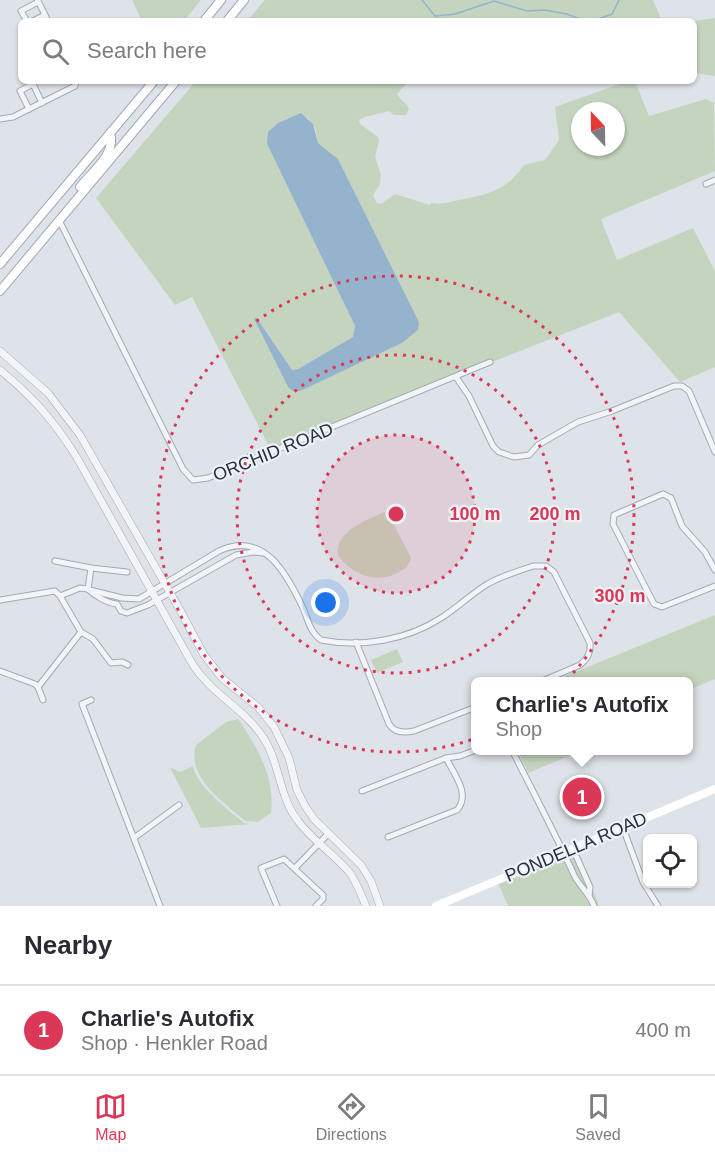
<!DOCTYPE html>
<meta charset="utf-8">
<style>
body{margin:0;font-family:Helvetica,sans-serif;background:#f2f2f3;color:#2b2b33}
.controls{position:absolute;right:18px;bottom:18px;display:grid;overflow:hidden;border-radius:9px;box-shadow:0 2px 4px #0004}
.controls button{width:54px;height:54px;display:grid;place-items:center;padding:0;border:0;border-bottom:2px solid #e1e1e2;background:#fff;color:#2b2b33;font:30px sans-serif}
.compass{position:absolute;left:571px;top:102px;width:54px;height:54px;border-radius:50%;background:#fff;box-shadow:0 2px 4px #0004;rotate:338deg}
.you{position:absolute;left:326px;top:603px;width:21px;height:21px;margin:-15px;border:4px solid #fff;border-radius:50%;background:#1a73e8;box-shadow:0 0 0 9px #1a73e833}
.badge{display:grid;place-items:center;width:39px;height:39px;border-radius:50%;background:#db3757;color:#fff;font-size:20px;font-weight:700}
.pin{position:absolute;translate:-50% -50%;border:3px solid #fff;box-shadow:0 2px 6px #0006}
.popup{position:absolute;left:471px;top:677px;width:222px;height:78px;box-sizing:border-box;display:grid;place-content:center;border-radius:9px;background:#fff;filter:drop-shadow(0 2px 4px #0005);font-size:20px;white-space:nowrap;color:#7c7c81}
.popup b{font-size:22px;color:#2b2b33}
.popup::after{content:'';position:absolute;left:50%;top:100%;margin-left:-12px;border:12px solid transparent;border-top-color:#fff}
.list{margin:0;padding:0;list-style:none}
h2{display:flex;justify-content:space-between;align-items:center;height:78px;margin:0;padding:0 24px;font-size:26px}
h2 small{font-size:20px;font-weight:400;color:#7c7c81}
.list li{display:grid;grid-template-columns:39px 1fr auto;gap:18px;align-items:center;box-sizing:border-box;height:90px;padding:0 24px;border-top:2px solid #e1e1e2}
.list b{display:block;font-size:22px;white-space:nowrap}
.list p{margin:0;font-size:20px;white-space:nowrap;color:#7c7c81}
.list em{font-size:20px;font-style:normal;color:#7c7c81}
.icon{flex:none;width:33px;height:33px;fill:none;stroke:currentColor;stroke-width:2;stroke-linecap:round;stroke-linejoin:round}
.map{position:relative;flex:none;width:715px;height:906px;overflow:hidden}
.search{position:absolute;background:#fff;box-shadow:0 2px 4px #0004;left:18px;right:18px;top:18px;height:66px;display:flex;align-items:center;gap:15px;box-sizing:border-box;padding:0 21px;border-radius:9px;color:#7c7c81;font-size:22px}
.sheet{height:168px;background:#fff}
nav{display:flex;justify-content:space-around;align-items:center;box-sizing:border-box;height:84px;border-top:2px solid #e1e1e2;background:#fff;font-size:16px;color:#7c7c81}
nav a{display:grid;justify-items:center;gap:3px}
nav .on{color:#db3757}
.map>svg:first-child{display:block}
</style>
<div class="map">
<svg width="715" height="906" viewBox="0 0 715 906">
<rect width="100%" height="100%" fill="#dee3e9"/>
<!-- green -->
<g fill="#c5d4bf" fill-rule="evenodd">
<polygon points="132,0 201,0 184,21 142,21"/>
<polygon points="265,0 653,0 662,21 247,21"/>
<polygon points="715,18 715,76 694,73 694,21"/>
<path d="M196 81H409L397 94C400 100 406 102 409 109L406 115H394L389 111 365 117 359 120 360 124 378 137 379 141 375 157 381 175 380 184 373 195 377 203 381 204 395 194 430 205 431 203C442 205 449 202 459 200 489 194 506 191 524 165L545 160 559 140 555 107 628 81H635L649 116 706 99 714 103 715 171 601 219 617 260 693 228 715 271V367L680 382 619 312 487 364 273 454 192 297 175 305 96 198ZM580 111H616V147H580ZM308 118 315 128 318 143 338 159 419 322 417 330 402 343 288 387 254 319 256 317 292 370 298 369 353 337 355 326 267 144C280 118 279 119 308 118Z"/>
<path d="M387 511 411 558C408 567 404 570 395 574 375 584 350 573 338 555 335 530 369 519 387 511Z"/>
<polygon points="715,615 715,679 689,690 688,682 553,681"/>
<polygon points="397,649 403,662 377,673 371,660"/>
<path d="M238 719C258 748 275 777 271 813L258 822 245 821C224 802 186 778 196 745L226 722Z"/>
<polygon points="518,751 581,751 528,773"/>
<path d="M193 766C196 786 229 810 244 823L250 824 201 828 170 767 180 772Z"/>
<polygon points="578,850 599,906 508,906 498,883"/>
</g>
<!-- water -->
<polygon fill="#96b3cd" points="301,113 313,124 318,143 338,159 419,322 418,330 402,343 300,391 293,391 288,387 254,319 256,317 292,370 298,369 353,337 355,326 267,144 268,132 278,123"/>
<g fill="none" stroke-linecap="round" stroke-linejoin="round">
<!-- stream -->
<g stroke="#96b3cd" stroke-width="1.5">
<polyline points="422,0 435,16 455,14 494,1 527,11 544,10 567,14 585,21"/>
<polyline points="593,21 612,14 619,0"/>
</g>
<defs>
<g id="minor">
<polyline points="38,1 48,21"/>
<polyline points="27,21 21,11 38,2"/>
<polyline points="33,21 45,15"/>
<polyline points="29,109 20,91 33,84 42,103"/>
<polyline points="0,119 13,117 75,86 76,81"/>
<polyline points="706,184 715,180"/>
<polyline points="59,220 183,469 193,480 208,478 490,362"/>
<polyline points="456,377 469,396 493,446 499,452 514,457 529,455 538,445 578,422 612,411 674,386 682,386 689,391 715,452"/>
<polyline points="55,561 91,568 127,572"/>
<polyline points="715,570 705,552 682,526 671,498 663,494 614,515 613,524 654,604 662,607 715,586"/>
<polyline points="88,589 91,568"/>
<path d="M90 590 122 598 139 599 219 551C264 530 287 574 303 608 308 620 310 632 321 640 361 648 407 640 441 618 457 608 470 595 486 585 500 576 517 572 533 566H546L554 572 590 643C591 652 588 659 580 665L540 682"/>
<polyline points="60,596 81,632 93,639 111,663 122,662 128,665"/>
<path d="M0 600 55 591 60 596 80 588 88 589C95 596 107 603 117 604L121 611 127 613 148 605 236 555 253 552 263 553"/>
<path d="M356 642 389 724C394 733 404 733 414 731L476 707"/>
<polyline points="0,671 35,684 38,687 43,700"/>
<polyline points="38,687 81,632"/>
<polyline points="91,700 82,704 160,906"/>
<path d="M512 750C533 792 555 833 574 875 580 887 590 894 594 906"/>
<polyline points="362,791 446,758 460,756 476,750"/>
<polyline points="623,828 643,882 658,906"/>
<path d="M388 837 457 810C471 794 454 774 446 758"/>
<polyline points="134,838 179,805"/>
<polyline points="573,849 590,887 589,896"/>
<polyline points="295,868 329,833"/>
<polyline points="277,906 261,868 284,859 323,895 323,899 316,906"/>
</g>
<g id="tertiary">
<polyline points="0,351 48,393 80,435 180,610 204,655 222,678 258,707 274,727 289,758 297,790 305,806 314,819 361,865 371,881 380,906"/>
<path d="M0 370C32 396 54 421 76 456L193 665C213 695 242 707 263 737 280 763 279 797 298 821 313 841 334 854 350 873 357 883 361 895 366 906"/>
</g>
<g id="primary">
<polyline points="204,21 221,0"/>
<polyline points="227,21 244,0"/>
<path d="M80 187C92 172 117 153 110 133"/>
<polyline points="0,264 154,81"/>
<polyline points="0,291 176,81"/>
</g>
</defs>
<!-- minor casing -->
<use href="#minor" stroke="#a3aab4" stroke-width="7"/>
<!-- tertiary casing -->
<use href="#tertiary" stroke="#a3aab4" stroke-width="8"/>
<!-- primary casing -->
<use href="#primary" stroke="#9da8b6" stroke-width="10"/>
<!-- minor -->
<use href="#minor" stroke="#f2f4f7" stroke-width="5"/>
<!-- tertiary -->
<use href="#tertiary" stroke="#f2f4f7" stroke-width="7"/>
<!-- secondary -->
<polyline stroke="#fff" stroke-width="8" points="436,906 715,789"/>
<!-- primary -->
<use href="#primary" stroke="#fff" stroke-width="8"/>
</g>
<!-- distance rings -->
<circle cx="396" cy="514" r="79" fill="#db3757" fill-opacity=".12"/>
<g fill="none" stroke="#db3757" stroke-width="3" stroke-dasharray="3 6">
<circle cx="396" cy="514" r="79"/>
<circle cx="396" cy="514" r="159"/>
<circle cx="396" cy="514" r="238"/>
</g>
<g text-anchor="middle" stroke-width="4.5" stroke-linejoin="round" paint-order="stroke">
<!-- street labels -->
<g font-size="18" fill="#263142" stroke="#eef2f7">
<text transform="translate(273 452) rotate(-22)" y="6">ORCHID ROAD</text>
<text transform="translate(576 847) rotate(-23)" y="6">PONDELLA ROAD</text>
</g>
</g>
<circle cx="396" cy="514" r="9" fill="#db3757" stroke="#eef2f7" stroke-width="3"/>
<g font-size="18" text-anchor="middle" font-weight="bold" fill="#db3757" stroke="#eef2f7" stroke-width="4.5" stroke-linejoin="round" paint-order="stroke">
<text x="475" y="520">100 m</text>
<text x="555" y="520">200 m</text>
<text x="620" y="602">300 m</text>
</g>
</svg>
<div class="controls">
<button><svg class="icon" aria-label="locate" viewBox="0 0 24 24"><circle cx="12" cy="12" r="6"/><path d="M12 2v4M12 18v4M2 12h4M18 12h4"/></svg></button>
</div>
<svg class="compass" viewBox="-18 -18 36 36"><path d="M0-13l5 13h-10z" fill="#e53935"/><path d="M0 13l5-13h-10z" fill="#7c7c81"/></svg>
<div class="you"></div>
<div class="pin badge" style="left:582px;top:797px">1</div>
<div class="popup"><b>Charlie's Autofix</b>Shop</div>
<div class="search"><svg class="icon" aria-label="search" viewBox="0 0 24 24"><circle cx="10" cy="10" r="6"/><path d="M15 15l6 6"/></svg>Search here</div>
</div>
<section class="sheet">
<h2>Nearby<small></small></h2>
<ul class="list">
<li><span class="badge">1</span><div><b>Charlie's Autofix</b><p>Shop · Henkler Road</p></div><em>400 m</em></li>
</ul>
</section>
<nav>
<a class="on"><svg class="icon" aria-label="map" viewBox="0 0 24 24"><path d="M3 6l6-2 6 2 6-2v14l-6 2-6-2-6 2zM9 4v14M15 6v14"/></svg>Map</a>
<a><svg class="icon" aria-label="directions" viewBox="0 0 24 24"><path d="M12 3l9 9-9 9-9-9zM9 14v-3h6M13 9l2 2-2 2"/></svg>Directions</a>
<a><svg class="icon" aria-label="saved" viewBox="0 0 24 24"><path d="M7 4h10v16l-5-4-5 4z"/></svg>Saved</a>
</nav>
